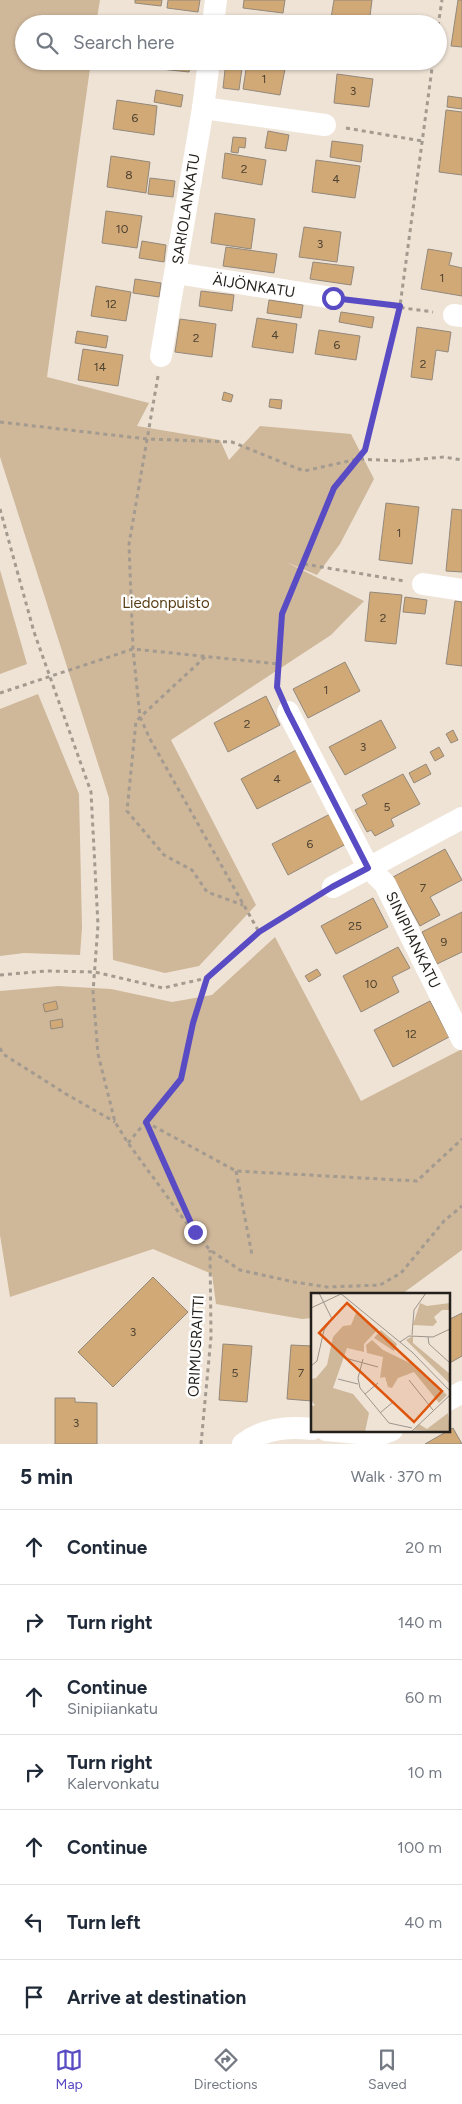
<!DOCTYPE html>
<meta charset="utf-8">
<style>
body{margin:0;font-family:Figtree,sans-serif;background:#f6f6f7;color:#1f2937}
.stop{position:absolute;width:15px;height:15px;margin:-11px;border:4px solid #594bc3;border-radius:50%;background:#fff}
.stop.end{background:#594bc3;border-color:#fff;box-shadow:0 1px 5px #0008}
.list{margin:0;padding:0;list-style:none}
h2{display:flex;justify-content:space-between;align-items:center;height:65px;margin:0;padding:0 20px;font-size:21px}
h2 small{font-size:16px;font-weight:400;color:#747a83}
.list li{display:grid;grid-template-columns:32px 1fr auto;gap:15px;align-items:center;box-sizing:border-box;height:75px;padding:0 20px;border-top:1px solid #e0e1e3}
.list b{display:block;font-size:19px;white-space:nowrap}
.list p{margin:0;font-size:16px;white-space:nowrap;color:#747a83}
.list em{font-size:16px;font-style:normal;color:#747a83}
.icon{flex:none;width:28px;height:28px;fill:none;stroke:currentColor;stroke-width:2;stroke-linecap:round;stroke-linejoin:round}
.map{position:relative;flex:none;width:462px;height:1444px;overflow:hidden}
.search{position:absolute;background:#fff;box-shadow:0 1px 4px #0004;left:15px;right:15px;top:15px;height:55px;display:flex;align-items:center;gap:12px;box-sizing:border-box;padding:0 18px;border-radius:28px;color:#747a83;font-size:19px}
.sheet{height:590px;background:#fff}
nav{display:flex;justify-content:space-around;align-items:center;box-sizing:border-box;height:70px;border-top:1px solid #e0e1e3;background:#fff;font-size:14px;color:#747a83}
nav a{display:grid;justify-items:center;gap:2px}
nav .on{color:#594bc3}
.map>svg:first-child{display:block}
</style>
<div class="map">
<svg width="462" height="1444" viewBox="0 0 462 1444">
<rect width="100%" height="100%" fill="#efe3d6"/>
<!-- green -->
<g fill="#cfb799">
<polygon points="0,0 100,0 96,24 24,24 24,61 91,61 47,377 149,403 137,426 220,440 229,460 260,426 351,434 374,479 340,544 317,575 286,562 364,601 331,635 171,740 256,905 199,966 165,973 113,960 109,798 0,457"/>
<polygon points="0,570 27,664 0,674"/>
<polygon points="38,694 79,794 82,928 80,955 24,953 0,956 0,709"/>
<polygon points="275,937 361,1101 462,1049 462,1250 402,1294 312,1294 312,1318 302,1319 216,1304 212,1274 153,1249 10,1297 0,1235 0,991 58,986 111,989 172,1002 212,995"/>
</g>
<!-- building -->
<g fill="#d1a977" stroke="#92887b">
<polygon points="135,0 162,0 161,6 135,3"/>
<polygon points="168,0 200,0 198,12 167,8"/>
<polygon points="244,0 285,0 283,13 243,8"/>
<polygon points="334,0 372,0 369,24 330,24"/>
<polygon points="458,0 462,0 462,47 451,46"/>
<polygon points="152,61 190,63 189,72 151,68"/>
<polygon points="226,61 243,61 239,90 223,88"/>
<polygon points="247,63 285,69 280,95 243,89"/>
<polygon points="337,74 373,79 369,107 334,103"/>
<polygon points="156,90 183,95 181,107 154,102"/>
<polygon points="448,96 462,98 462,109 447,107"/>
<polygon points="117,100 157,106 154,135 113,129"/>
<polygon points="446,110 462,112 462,175 439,172"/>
<polygon points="268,131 289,135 286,151 265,148"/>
<polygon points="233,137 246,138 245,148 239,147 238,153 231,152"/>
<polygon points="332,141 363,145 361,162 330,157"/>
<polygon points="225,153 266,160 262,185 222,178"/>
<polygon points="111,156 150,162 146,193 107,187"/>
<polygon points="316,160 360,166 355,198 312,192"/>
<polygon points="150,178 175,181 173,197 148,194"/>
<polygon points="106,211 142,216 137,248 102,243"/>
<polygon points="215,213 255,219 251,249 211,243"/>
<polygon points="304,227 341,232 337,262 299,257"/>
<polygon points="142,241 166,245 164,262 139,258"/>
<polygon points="226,247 277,254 274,273 223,266"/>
<polygon points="428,249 452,253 449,265 462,268 462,296 421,289"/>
<polygon points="313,262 354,267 351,285 310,279"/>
<polygon points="135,279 161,283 159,297 133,293"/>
<polygon points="96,286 131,292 126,321 91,316"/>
<polygon points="201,291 234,295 232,311 199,306"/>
<polygon points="269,300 303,305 301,318 267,313"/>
<polygon points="341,312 374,317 372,328 339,322"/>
<polygon points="257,318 297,324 293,353 252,347"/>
<polygon points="180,319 216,324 212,357 175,352"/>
<polygon points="417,327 451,332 448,352 436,350 432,380 411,377"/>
<polygon points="319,330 360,336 356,360 315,354"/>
<polygon points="77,331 108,336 106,348 75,343"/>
<polygon points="83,349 123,355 118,386 78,380"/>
<polygon points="224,392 233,395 231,402 222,400"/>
<polygon points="270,399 282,400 281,409 269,407"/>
<polygon points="386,503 419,507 412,564 379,560"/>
<polygon points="452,509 462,510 462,572 446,571"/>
<polygon points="370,592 402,595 396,644 365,641"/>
<polygon points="405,597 427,600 425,614 403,612"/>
<polygon points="455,601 462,602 462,666 446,664"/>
<polygon points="345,662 360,691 308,718 293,689"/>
<polygon points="266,696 280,725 228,752 214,723"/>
<polygon points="381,720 396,748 345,775 329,747"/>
<polygon points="453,730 458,740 451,743 446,734"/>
<polygon points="439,747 444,756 435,761 430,752"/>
<polygon points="298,749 314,780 257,809 241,779"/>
<polygon points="426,764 431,774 414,783 409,773"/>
<polygon points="403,774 420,804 391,819 394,826 375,836 371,830 367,832 355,810 367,804 362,795"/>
<polygon points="332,813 348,843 288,875 272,844"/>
<polygon points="445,849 462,880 430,897 440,915 420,926 393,877"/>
<polygon points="373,898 388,927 336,954 321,926"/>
<polygon points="462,912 462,952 437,964 422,932"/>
<polygon points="398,947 410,968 392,977 399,992 361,1012 343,976"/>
<polygon points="317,969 321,975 309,982 305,976"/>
<polygon points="56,1001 58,1009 45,1012 43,1004"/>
<polygon points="430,1001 449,1037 393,1067 374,1030"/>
<polygon points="62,1019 63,1027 51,1029 50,1021"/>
<polygon points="153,1277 188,1312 113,1387 78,1352"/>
<polygon points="462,1313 462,1356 448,1364 448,1320"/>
<polygon points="223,1344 252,1346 247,1402 219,1400"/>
<polygon points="291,1345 312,1346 312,1401 287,1399"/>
<polygon points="55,1398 75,1398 75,1402 97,1403 97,1444 55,1444"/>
<polygon points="453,1428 462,1444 425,1444"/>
</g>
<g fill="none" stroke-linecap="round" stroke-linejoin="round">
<!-- path -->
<g stroke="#a39a90" stroke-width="3" stroke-dasharray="4 4" stroke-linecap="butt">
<polyline points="438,26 442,0"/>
<polyline points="346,128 422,141"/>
<polyline points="353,301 433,312"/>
<polyline points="158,376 129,544 133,649 140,717 150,739 259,932"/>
<polyline points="0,422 147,439 232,442 304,471 358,459 400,461 444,457 462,460"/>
<polyline points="0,509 34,632 91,792 98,925 93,992 98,1054 115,1122 128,1143 185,1221 210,1250 240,1270 294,1282 327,1287 380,1285 401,1273 444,1221 462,1206"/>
<polyline points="304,564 404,581"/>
<polyline points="205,657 136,721 127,811 164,855 192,870 207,892 243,905"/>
<polyline points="0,693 133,649 279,664"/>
<polyline points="280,693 277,687 282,614 334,488 365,450 400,306 433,61"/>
<polyline points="0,975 46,971 95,972 163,988 207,978 259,932 315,898"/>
<polyline points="0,1048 3,1054 66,1094 115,1122"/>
<polyline points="146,1122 236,1171 417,1181 462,1139"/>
<polyline points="146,1123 193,1229"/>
<polyline points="128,1143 181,1079 193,1023 207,979"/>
<polyline points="236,1171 252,1255"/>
<polyline points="201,1444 211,1337 210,1250"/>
</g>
<!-- minor -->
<g stroke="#fff" stroke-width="22">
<polyline points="213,24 216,0"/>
<polyline points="203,108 325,125"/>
<polyline points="176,273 333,298"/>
<polyline points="454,315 462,316"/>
<polyline points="161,356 203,108 209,61"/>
<polyline points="423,584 462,590"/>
<polyline points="288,712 368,867 385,884 462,1039"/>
<polyline points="333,887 462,818"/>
<polyline points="448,1400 462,1392"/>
<polyline points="326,1430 379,1435 392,1430"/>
<path d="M243 1444C263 1429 288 1426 312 1429"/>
</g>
</g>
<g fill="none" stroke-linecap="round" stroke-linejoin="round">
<!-- route -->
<polyline stroke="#594bc3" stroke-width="6" points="195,1232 146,1122 181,1079 193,1023 207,978 259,932 332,887 368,868 288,712 277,687 282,614 334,488 365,450 400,306 333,298"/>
</g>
<g text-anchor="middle" stroke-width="5" stroke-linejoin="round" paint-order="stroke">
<!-- number labels -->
<g font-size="12" fill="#4e4231">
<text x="264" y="83">1</text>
<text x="353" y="95">3</text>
<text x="135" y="122">6</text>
<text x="244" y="173">2</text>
<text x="129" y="179">8</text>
<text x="336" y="183">4</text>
<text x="122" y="233">10</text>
<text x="320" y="248">3</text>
<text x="442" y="282">1</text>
<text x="111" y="308">12</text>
<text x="275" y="339">4</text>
<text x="196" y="342">2</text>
<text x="337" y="349">6</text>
<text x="423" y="368">2</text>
<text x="100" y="371">14</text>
<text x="399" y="537">1</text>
<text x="383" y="622">2</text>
<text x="326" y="694">1</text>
<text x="247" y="728">2</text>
<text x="363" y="751">3</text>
<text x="277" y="783">4</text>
<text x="387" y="811">5</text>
<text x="310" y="848">6</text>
<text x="423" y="892">7</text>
<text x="355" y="930">25</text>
<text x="444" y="946">9</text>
<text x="371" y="988">10</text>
<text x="411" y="1038">12</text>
<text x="133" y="1336">3</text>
<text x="235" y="1377">5</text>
<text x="301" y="1377">7</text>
<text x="76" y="1427">3</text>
</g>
<!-- street labels -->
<g font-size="15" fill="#231f1a" stroke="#fff">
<text transform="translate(186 209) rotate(-81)" y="5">SARIOLANKATU</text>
<text transform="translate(254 286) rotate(9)" y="5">ÄIJÖNKATU</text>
<text transform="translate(413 940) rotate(64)" y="5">SINIPIIANKATU</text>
<text transform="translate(196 1346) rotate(-87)" y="5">ORIMUSRAITTI</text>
</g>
<!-- park labels -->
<g font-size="15" fill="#583d16" stroke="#fff">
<text x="166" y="608">Liedonpuisto</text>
</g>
</g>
<!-- overview -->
<g transform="translate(311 1293)">
<rect width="139" height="139" fill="#efe3d6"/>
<path d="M109 10 116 13 139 10V17H131L123 24 126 29 122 33 102 32ZM45 20 67 36 53 51V59L36 55 22 95 42 101 58 120 54 139H0V114L4 112 0 107V86L5 85 16 72 22 44 32 33 40 32ZM70 37 86 51 83 58 63 45ZM102 43V50L139 81V91L95 47ZM61 47 72 57 107 74 136 102 128 110 103 79 87 85 81 95 77 94 74 84 69 85 72 64 56 60 55 52ZM137 120 139 139 103 137 108 131 116 136Z" fill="#cfb799"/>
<path fill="none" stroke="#9d958b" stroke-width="1" d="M29 0 101 59 139 98M0 15 30 1M101 42 103 17 115 0M117 44 118 51 139 70M89 49 98 43 122 44 139 36M34 65 67 74M52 66 47 85 49 95 78 130 101 135M0 73 6 68 13 37 21 26 8 0M27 86 47 91M98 87 122 117M54 101 67 90M69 120 82 109M100 139 139 102"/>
<path fill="#de560d" fill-opacity="0.15" stroke="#de560d" stroke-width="2.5" d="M36 10 131 98 103 129 8 40Z"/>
<rect width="139" height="139" fill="none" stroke="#231f1a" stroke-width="2.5"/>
</g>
</svg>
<div class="stop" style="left:333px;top:298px"></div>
<div class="stop end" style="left:195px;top:1232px"></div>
<div class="search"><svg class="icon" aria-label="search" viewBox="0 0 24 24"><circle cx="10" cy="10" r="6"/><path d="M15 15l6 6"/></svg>Search here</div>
</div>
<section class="sheet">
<h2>5 min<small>Walk · 370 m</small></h2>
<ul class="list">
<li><svg class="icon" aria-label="ahead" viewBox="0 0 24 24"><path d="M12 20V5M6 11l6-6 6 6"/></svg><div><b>Continue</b></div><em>20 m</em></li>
<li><svg class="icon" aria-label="right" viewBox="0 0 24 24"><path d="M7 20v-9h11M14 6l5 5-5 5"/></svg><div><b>Turn right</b></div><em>140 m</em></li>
<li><svg class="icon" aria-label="ahead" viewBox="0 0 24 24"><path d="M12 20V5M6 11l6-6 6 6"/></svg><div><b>Continue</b><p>Sinipiiankatu</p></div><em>60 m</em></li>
<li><svg class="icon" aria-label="right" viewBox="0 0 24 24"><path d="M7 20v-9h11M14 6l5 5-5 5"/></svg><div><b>Turn right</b><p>Kalervonkatu</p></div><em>10 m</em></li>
<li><svg class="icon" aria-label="ahead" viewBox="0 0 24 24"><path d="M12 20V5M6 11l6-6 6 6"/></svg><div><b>Continue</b></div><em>100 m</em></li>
<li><svg class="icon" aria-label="left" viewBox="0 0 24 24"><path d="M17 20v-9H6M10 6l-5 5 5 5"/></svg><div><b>Turn left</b></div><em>40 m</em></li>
<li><svg class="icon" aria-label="arrive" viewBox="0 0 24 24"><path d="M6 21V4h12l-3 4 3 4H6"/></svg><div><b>Arrive at destination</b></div></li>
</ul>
</section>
<nav>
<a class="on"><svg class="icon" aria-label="map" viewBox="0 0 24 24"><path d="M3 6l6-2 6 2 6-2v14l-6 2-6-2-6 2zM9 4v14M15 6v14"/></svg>Map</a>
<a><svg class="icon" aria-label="directions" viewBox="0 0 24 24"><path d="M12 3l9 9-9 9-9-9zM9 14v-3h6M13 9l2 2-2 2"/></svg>Directions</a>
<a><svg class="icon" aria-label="saved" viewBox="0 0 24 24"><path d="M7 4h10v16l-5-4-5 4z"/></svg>Saved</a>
</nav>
